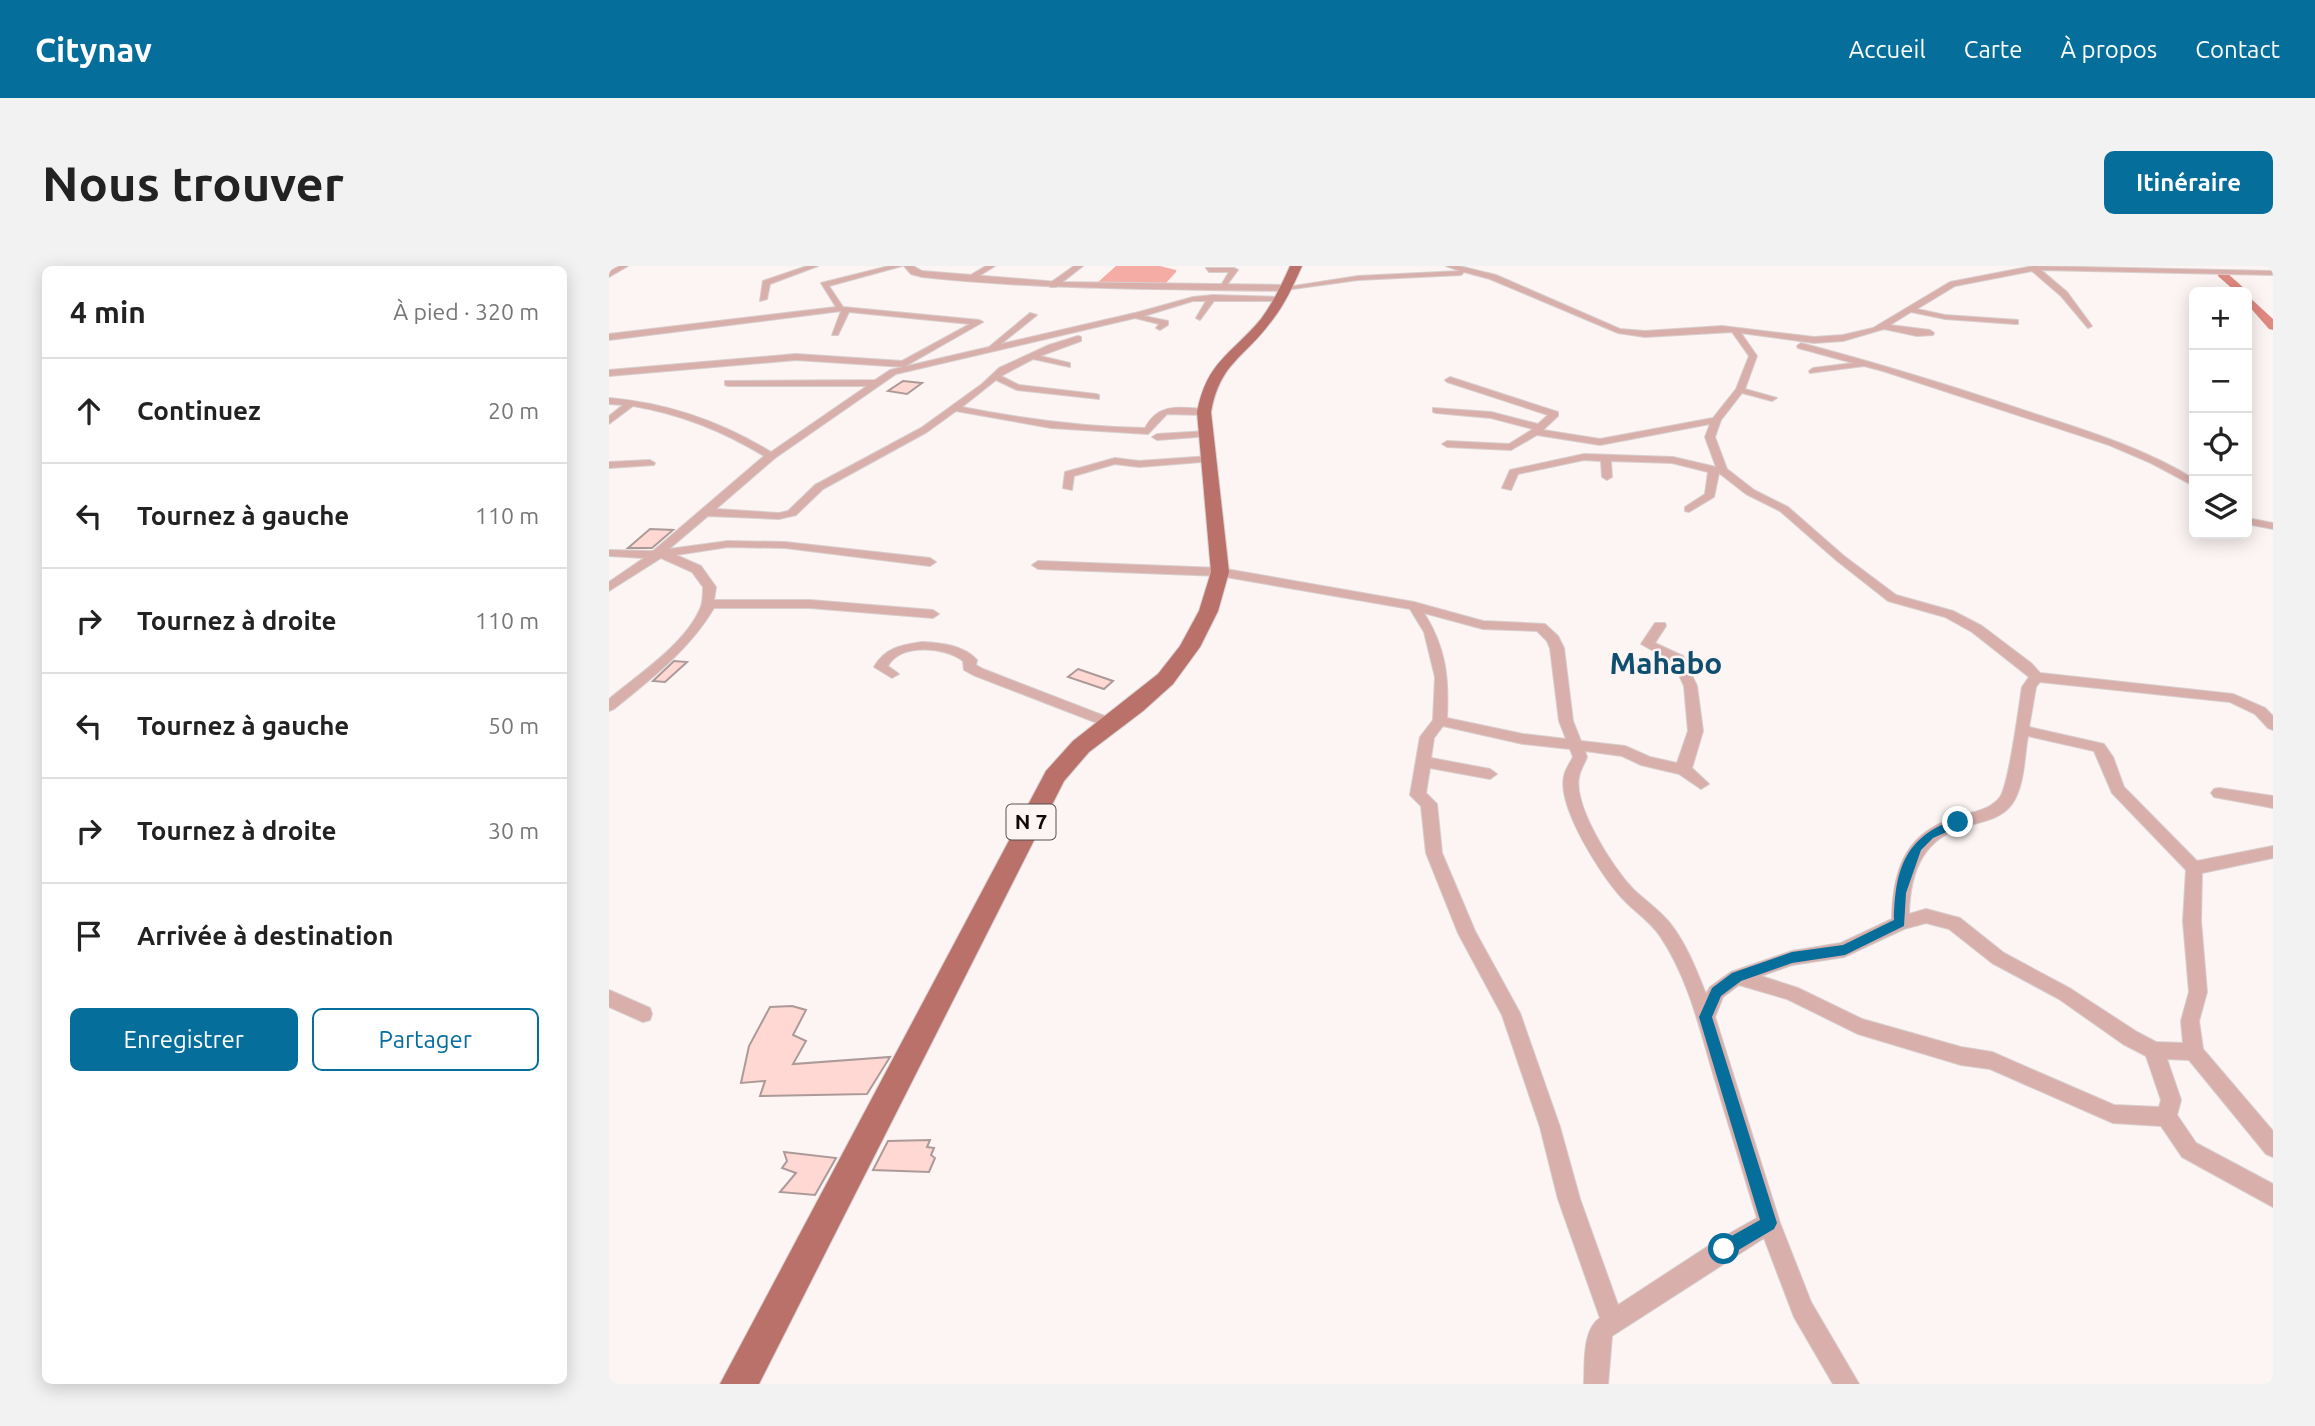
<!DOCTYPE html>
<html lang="fr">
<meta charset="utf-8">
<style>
body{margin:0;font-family:Ubuntu,sans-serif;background:#f2f2f2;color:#222}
.controls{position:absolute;right:21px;top:21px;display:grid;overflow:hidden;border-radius:10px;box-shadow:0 4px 18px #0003}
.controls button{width:63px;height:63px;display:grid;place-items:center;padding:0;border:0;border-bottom:2px solid #e0e0e0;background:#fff;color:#222;font:35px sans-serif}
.stop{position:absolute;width:21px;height:21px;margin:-16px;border:5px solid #066e9b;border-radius:50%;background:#fff}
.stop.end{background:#066e9b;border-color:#fff;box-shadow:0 2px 7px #0008}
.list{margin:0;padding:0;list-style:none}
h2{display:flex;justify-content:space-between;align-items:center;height:91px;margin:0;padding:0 28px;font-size:30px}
h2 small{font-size:23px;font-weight:400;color:#767676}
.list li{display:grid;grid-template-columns:46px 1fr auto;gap:21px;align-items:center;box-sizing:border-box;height:105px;padding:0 28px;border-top:2px solid #e0e0e0}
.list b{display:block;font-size:26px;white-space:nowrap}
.list em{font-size:23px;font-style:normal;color:#767676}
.actions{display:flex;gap:14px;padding:21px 28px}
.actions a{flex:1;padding:16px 0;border:2px solid #066e9b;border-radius:10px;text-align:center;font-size:24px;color:#066e9b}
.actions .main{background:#066e9b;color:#fff}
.icon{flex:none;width:38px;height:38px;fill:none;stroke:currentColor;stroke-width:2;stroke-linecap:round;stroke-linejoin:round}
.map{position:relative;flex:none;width:1664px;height:1118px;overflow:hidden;border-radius:10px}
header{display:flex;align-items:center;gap:42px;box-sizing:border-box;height:98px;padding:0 35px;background:#066e9b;color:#fff}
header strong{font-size:33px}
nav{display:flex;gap:38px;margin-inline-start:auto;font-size:24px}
.intro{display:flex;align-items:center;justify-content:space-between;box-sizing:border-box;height:168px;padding:0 42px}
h1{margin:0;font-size:49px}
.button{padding:18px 32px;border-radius:10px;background:#066e9b;color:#fff;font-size:24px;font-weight:700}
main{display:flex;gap:42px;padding:0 42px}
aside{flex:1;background:#fff;border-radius:10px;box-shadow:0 4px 18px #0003}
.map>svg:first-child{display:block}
</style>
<header>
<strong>Citynav</strong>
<nav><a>Accueil</a><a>Carte</a><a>À propos</a><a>Contact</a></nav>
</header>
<div class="intro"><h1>Nous trouver</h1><a class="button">Itinéraire</a></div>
<main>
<aside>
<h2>4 min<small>À pied · 320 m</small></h2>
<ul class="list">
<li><svg class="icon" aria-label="ahead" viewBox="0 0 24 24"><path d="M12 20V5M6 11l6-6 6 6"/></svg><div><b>Continuez</b></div><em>20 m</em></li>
<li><svg class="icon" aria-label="left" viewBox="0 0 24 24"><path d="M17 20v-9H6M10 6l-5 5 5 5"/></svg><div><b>Tournez à gauche</b></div><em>110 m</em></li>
<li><svg class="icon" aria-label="right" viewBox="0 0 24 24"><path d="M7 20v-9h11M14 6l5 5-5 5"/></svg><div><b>Tournez à droite</b></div><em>110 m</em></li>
<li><svg class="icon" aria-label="left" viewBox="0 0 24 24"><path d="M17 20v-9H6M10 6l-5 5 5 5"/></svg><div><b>Tournez à gauche</b></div><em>50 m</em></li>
<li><svg class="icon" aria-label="right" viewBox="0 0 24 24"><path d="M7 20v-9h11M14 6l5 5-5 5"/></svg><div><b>Tournez à droite</b></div><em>30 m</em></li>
<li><svg class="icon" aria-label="arrive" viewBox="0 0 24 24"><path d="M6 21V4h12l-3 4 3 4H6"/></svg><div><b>Arrivée à destination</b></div></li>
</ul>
<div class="actions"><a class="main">Enregistrer</a><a>Partager</a></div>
</aside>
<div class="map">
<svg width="1664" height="1118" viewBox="0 0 1664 1118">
<rect width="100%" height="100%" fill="#fdf5f4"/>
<!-- forest -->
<polygon fill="#f5aca4" points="507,0 551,0 567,4 567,6 557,17 518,20 488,17"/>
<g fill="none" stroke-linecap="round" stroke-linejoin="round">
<!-- river -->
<g fill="#e08980" fill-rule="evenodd">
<polygon points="1609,6 1617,6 1637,24 1639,26 1638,27 1627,26 1609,10"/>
<polygon points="1638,29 1664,53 1664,64 1660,63 1638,38"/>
</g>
</g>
<!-- building -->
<g fill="#ffd8d4" stroke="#ac9a98" stroke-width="2">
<polygon points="294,115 313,117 298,128 279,125"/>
<polygon points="41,263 64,264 43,282 19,282"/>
<polygon points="65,395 78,396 56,416 44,415"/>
<polygon points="469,403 504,415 495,423 459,411"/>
<polygon points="183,740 197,744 184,769 197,775 184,798 281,791 258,828 151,830 156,815 132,817 140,780 161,741"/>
<polygon points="321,874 318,881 325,882 322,889 326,892 320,906 264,904 279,875"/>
<polygon points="175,886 227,892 206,929 171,926 187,907 173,902 178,895"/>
</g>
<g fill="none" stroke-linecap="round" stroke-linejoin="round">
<defs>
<g id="minor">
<polygon points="10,0 19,0 0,11 0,6"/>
<polygon points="198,0 209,0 161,18 158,33 151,35 154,15"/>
<polygon points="280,0 293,0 220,20 234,41 370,54 374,56 295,101 187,94 0,110 0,104 187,88 293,95 361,58 240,46 229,69 223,69 232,45 0,74 0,68 227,41 212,17"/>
<polygon points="377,0 386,0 362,15 355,13"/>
<polygon points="465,0 474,0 447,21 441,21 441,17"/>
<path d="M837 0H850L887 9 1011 63 1036 65 1113 60 1205 71 1234 69 1264 62 1341 16 1424 0 1664 5V9L1432 4 1458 26 1483 60 1479 62 1452 30 1423 5 1346 20 1308 43 1336 49 1409 54V58H1406L1336 53 1302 46 1281 59 1321 64 1325 67 1324 69 1308 70 1275 63 1234 75 1205 77 1132 67 1148 90 1136 123 1168 132 1163 135 1133 127 1112 154 1106 171 1118 203 1145 224 1179 241 1235 290 1287 329 1344 345 1373 360 1422 397 1431 407 1624 428 1656 442 1664 450V464L1659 462 1646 448 1621 436 1431 416 1427 421 1420 461 1495 478 1504 491 1515 521 1588 595 1664 580V592L1593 607 1592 655 1598 726 1590 755 1594 783 1664 865V891L1657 888 1580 794 1558 793 1572 834 1568 849 1587 877 1664 918V941L1573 891 1552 860 1504 857 1381 803 1352 799 1249 768 1178 733 1130 719 1114 731 1106 751 1171 957 1202 1036 1250 1118H1224L1185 1051 1155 972 1003 1070 999 1118H975C976 1099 973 1063 991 1052L949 933 931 861 893 749 849 667 817 587 812 540 801 529 811 471 824 454 826 411 815 366 801 343 611 310 429 303 423 299 429 295 611 302 805 336 874 355 936 358 949 370 955 382 964 455 972 475 1016 480 1041 491 1068 497 1079 465 1075 420 1064 396 1032 378 1046 357H1056L1057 360 1046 377 1074 390 1088 420 1094 465 1083 502 1100 518 1092 523 1070 508 1032 499 1013 490 976 485 978 491C976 497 971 504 970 511 964 541 1005 603 1025 624 1037 635 1050 644 1060 656 1077 677 1087 703 1097 728L1101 721 1122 706 1183 685 1232 677 1283 653C1284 600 1298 564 1354 549 1368 545 1382 543 1391 531 1400 519 1410 440 1413 421L1420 411 1363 366 1336 351 1279 335 1227 294 1171 245 1137 228 1110 207 1105 231 1080 246 1076 245V241L1096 228 1099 206 1063 197 1002 195 1003 211 998 214 993 211 992 195 975 194 909 208 902 224 893 222 901 204 975 188 1064 191 1107 201 1096 171 1101 158 991 179 928 169 902 184 838 181 833 178 838 175 900 178 924 163 882 152 827 147 824 146V142L882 146 929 158 939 149 838 116 836 114 841 111 949 146V150L934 164 991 173 1104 152 1127 123 1140 90 1123 66 1036 71 1009 67 881 13 855 6 852 9 749 14 676 24 672 22 749 10 851 5ZM815 347 874 363 928 365 938 375 941 382 950 455 957 473 914 468 838 452C840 411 837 382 815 347ZM834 460 914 478 961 483 964 491C961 497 956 504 955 510 948 541 993 611 1014 633 1026 646 1041 655 1051 670 1078 710 1090 759 1103 804 1118 853 1133 903 1148 952L1107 975 1009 1039 971 933 951 861 911 747 866 665 833 587 828 538 817 527 821 502 881 513 888 508 881 503 822 492 825 472ZM1419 470 1485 485 1503 527 1577 604 1574 655 1580 726 1572 755 1574 777 1547 776 1528 766 1462 723 1395 687 1351 652 1317 643 1300 648C1301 604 1315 570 1361 559 1376 555 1393 552 1403 538 1416 519 1415 491 1419 470ZM1317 657 1340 663 1383 697 1450 733 1514 778 1537 790 1552 834 1550 841 1505 839 1383 786 1352 781 1253 753 1189 722 1152 710 1183 699 1235 691 1295 663Z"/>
<polygon points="597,2 625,2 629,4 615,23 611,21 620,6 600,6"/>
<path d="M604 29 669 31 673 33 669 35H605L591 54 587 52 597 35H584L535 50 559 55V59L551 64 547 62 550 58 526 52 287 108 166 192 107 243 170 247 179 245 206 219 312 162 373 118 390 102 440 79 469 70 472 71V75L431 90 461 97V101L424 93 392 110 410 119 487 128 490 129V133L408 124 387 114 353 141C414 153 474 161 536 162 549 137 570 141 595 143L600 146 595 149 558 148 539 168 442 162 347 145 318 166 214 223 187 249 170 253 99 250 60 283 119 275 176 276 321 292 327 296 321 300 176 282 119 281 67 289 92 300 107 321 105 334H201L324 344 330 348 324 352 201 342H105C80 384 43 412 5 443L0 445V433C29 409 76 378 91 343 94 337 94 328 94 321L83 306 52 292 0 325V316L35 292 0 290V284L44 285 155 190C114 165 72 148 24 140L0 158V150L14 139 0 138V132C58 137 111 155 162 186L258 120H119L116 119V115L266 114 281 104 380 81 421 47 428 49 392 78 530 46 584 31Z"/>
<path d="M1192 77C1268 97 1343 120 1417 145 1475 164 1533 181 1585 213V220L1542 197 1500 179 1274 105 1255 100 1201 107 1200 105 1204 102 1244 97 1189 82 1188 80Z"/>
<polygon points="598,165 603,168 601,170 548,174 543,171 548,168"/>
<polygon points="601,190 605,191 605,195 530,201 506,198 465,210 463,224 454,222 456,206 506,192 530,195"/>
<polygon points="41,194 46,197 45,199 0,202 0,196"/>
<polygon points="1638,252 1664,257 1664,263 1638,258"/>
<path d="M313 376C333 377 354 379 368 394L367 399 374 403 506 454 508 457 506 460H496L364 409 355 404 354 395C336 381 292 377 279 400L290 408 283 412 265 401C276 382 292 379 313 376Z"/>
<polygon points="1610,522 1664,530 1664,542 1605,531 1602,527 1605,523"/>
<polygon points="0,724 41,742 43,748 41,754 34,756 0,741"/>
</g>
<path id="tertiary" d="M295 0H304L313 5 449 16 676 19 681 22 676 25C555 23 434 24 313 11L302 8Z"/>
<path id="primary" d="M681 0H693C684 20 675 40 661 57 634 93 611 97 602 146L620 306 609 345 591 381 564 418 534 445 480 486 455 515 150 1118H111L437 505 464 475 549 408 571 380 590 345 602 306 588 146C598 95 622 89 652 53 664 37 673 18 681 0Z"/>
</defs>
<!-- minor casing -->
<use href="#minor" stroke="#d7cfce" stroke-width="2"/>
<!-- tertiary casing -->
<use href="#tertiary" stroke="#d7cfce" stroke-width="2"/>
<!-- primary casing -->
<use href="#primary" stroke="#d7cfce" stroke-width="2"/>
<!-- minor -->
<use href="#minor" fill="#d9afab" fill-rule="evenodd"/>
<!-- tertiary -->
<use href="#tertiary" fill="#d9afab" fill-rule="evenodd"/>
<!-- primary -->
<use href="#primary" fill="#b9716a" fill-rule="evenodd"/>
</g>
<!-- route -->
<path fill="#066e9b" d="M1349 552 1355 556 1353 559 1324 572 1312 584 1297 627 1295 660 1236 689 1183 697 1132 715 1112 730 1103 751 1168 957 1165 963 1121 989 1115 991 1110 989 1107 983 1110 977 1151 954 1090 751 1103 722 1123 707 1183 686 1234 679 1285 654C1286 601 1297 570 1349 552Z"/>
<g text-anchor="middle" stroke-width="5" stroke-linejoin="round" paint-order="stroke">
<!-- shield labels -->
<rect fill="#fdf5f4" stroke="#565050" stroke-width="2" x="397.5" y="538.5" width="49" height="35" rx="5"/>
<g font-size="21" font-weight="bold" fill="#0f0a09">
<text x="422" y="563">N 7</text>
</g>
<!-- district labels -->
<g font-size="30" font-weight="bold" fill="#0e4e6e" stroke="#fdf5f4">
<text x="1057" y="408">Mahabo</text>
</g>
</g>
</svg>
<div class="controls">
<button>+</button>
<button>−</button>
<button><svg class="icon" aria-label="locate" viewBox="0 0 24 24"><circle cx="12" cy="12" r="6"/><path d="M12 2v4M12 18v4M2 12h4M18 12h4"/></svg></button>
<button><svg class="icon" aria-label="layers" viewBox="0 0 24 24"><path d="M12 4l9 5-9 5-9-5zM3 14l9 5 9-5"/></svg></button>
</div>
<div class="stop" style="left:1115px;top:983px"></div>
<div class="stop end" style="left:1349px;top:556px"></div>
</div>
</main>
